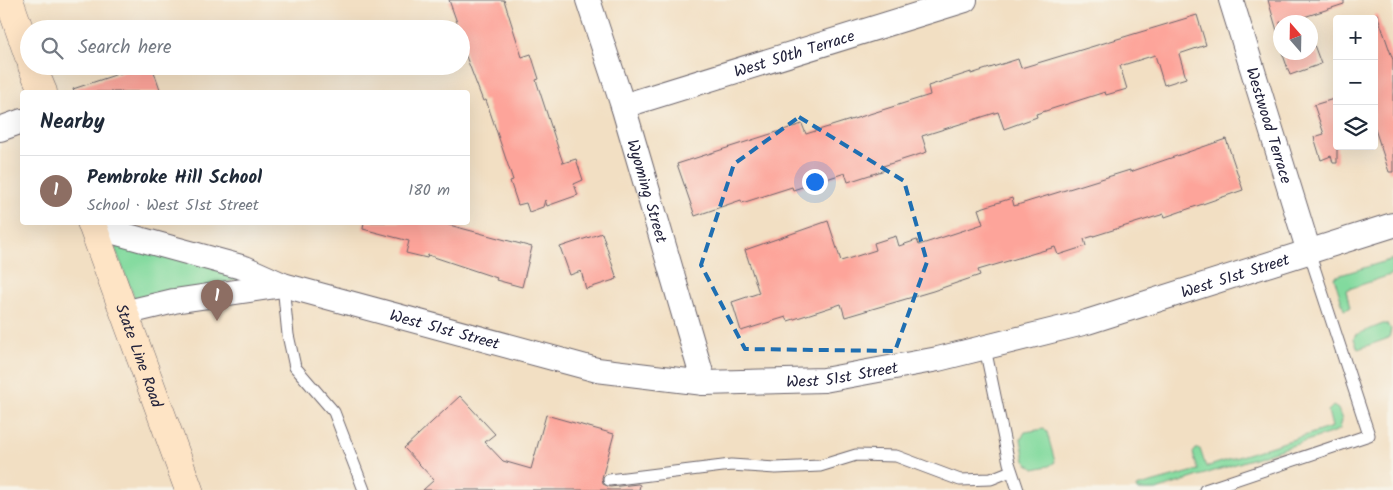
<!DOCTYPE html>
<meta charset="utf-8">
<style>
body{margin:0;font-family:Kalam,sans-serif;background:#f2f2f3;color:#1f2937}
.controls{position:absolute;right:15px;top:15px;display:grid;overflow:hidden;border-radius:5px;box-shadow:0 5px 20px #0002}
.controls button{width:45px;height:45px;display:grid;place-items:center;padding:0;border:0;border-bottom:1px solid #e0e1e3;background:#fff;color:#1f2937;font:25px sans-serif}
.compass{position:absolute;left:1273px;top:15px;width:45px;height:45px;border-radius:50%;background:#fff;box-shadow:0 5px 20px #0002;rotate:340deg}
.you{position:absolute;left:814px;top:181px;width:18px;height:18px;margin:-12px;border:4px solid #fff;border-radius:50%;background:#1a73e8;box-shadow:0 0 0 8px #1a73e833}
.badge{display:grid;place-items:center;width:32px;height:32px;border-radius:50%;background:#1f6fb2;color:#fff;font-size:16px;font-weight:700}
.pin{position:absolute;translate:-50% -41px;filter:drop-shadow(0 1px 2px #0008)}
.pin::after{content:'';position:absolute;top:26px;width:18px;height:15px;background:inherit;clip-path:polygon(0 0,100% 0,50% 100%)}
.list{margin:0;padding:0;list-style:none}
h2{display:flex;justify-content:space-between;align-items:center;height:65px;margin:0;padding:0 20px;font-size:21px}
h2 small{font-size:16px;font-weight:400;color:#747a83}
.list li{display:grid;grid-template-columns:32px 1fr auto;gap:15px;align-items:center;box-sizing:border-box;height:70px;padding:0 20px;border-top:1px solid #e0e1e3}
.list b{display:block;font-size:19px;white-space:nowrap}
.list p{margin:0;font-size:16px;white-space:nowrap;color:#747a83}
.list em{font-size:16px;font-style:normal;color:#747a83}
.icon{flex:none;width:28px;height:28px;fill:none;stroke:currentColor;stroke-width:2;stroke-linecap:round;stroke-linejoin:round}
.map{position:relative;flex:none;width:1393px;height:490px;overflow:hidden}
.search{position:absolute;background:#fff;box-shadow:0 5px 20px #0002;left:20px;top:20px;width:450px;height:55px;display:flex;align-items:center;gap:12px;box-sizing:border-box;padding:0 18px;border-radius:28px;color:#747a83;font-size:19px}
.panel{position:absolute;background:#fff;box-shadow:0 5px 20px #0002;left:20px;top:90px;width:450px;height:135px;border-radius:5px}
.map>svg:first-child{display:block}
</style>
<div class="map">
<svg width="1393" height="490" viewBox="0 0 1393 490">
<rect width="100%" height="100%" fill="#f7f3e8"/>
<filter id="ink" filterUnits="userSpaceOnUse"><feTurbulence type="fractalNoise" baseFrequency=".02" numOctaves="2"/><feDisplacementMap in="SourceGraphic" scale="10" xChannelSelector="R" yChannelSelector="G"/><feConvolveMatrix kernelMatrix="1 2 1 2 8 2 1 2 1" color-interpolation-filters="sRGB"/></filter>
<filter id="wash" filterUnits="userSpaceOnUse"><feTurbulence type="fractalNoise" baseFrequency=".0096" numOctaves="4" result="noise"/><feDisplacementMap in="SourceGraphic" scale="20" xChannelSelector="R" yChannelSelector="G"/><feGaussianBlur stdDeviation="1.12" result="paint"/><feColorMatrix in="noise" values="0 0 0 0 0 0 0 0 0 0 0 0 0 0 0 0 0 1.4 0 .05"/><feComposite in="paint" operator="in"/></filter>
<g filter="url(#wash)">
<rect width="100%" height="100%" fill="#f2dfc3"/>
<!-- green -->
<g fill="#82da9e" stroke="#527e6c">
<polygon points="121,242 239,273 241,279 142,301 134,297 115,248"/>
<polygon points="1393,259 1393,274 1346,290 1350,308 1344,310 1334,277"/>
<polygon points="1383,324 1387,324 1391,329 1389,338 1358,349 1354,339 1355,335"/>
<polygon points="1333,406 1338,409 1342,420 1340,429 1334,432 1156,490 1137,490 1136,487 1198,470 1193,453 1196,449 1200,449 1206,467 1332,427 1328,411"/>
<polygon points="1044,429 1047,432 1055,462 1049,466 1034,469 1025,461 1021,439 1025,432"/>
</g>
<g id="blocks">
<!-- building -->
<g fill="#fda49a">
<polygon points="449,0 504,0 522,57 531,54 539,79 536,80 563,163 576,159 583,180 574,184 578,195 547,206 545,200 543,207 529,212 526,203 518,205 510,181 513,180 486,100 483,101 467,59 461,42 461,29 457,29 459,28"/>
<polygon points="1268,0 1344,0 1344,4 1304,17 1306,22 1280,22 1280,41"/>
<polygon points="1377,14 1393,60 1393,172 1389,172 1374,126 1374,15"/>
<polygon points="1197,15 1206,45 1179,54 1186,78 1164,85 1155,55 1120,66 1127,89 1106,95 1105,92 1036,114 1037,117 1004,129 998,112 922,136 927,152 883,166 885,170 848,182 845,173 793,190 792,187 742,203 741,200 695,216 677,164 802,124 806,134 930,95 928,86 971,72 971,74 1018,59 1021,68"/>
<polygon points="1310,34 1321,64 1290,75 1282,52 1310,52"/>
<polygon points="142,66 152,66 161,92 74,92 73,89"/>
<polygon points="1337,98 1337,163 1333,163 1331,156 1321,160 1314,137 1324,134 1314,105"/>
<polygon points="1226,139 1243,190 1165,217 1164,214 1084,239 1086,246 1058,255 1055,247 978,270 980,275 933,291 845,317 841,304 788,321 786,317 741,331 732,302 759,293 745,250 828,221 841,261 876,250 874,243 896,236 899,246 917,240 919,245 983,224 978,209 1012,198 1014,206 1130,170 1130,172"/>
<polygon points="364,222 438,222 532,247 522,287 496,280 497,278 428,255 427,258 406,253 409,241 363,229"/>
<polygon points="602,233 617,279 586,289 581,271 570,275 560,247"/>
<polygon points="460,396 495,434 485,442 503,461 531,469 546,415 614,434 602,478 603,484 610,487 638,484 640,485 639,490 423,490 434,480 404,448"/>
</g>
</g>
</g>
<g filter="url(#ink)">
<use href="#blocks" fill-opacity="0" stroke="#6b646b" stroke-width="1"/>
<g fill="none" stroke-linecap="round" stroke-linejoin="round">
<defs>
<g id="lane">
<polyline points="283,285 288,335 295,367 334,412 364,490"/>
<polyline points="985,348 1009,463 1018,490"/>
<polyline points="609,480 731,465 776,468 820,466 856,455 896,456 960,480 991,479 1011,471"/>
<polyline points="1205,490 1369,435 1309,252"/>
</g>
<g id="street">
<path id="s1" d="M588 0 623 106 704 383"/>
<path id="s2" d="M1231 0 1309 252"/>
<path id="s3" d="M623 106 965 0"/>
<polyline points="0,129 22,121"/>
<path id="s4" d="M92 226 245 268 283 285 597 370 704 383 824 380 938 359 1087 322 1393 225"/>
<polyline points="124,313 174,301 283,285"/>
</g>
<g id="secondary">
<polyline points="9,0 29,57"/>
<polyline points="32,66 43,92"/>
<path id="s5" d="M91 222 189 490"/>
</g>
</defs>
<!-- lane casing -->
<use href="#lane" stroke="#6b646b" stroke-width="13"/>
<!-- street casing -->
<use href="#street" stroke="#6b646b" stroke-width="26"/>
<!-- secondary casing -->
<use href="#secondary" stroke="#6b646b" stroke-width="29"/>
<!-- lane -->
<use href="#lane" stroke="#fff" stroke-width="11"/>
<!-- street -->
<use href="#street" stroke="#fff" stroke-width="24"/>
<!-- secondary -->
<use href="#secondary" stroke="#fee4c5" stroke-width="28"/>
</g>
</g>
<!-- marked area -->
<path fill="none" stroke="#1f6fb2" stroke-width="4" stroke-dasharray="10 6" stroke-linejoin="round" d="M799 117 904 181 927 262 895 351 745 349 701 265 734 164Z"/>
<g text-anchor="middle" stroke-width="4" stroke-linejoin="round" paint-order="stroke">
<!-- street labels -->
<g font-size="16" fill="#22223b" stroke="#f7f3e8">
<text dy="6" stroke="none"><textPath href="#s3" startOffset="179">West 50th Terrace</textPath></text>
<text dy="6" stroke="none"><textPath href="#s2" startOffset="131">Westwood Terrace</textPath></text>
<text dy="6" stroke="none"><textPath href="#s1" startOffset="200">Wyoming Street</textPath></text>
<text dy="6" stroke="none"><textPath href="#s4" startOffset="1178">West 51st Street</textPath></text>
<text dy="6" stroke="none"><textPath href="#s4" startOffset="368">West 51st Street</textPath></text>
<text dy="6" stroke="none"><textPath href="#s5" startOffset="142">State Line Road</textPath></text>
<text dy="6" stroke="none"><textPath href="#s4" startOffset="772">West 51st Street</textPath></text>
</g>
</g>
</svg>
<div class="controls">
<button>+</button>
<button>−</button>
<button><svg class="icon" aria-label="layers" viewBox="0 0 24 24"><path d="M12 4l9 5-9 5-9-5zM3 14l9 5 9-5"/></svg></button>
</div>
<svg class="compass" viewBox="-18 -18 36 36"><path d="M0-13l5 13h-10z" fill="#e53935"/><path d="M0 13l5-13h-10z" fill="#747a83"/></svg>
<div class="you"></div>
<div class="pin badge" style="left:217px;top:321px;background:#8d6e63">1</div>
<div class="search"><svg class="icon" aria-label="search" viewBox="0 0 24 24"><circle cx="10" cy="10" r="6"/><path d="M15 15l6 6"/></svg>Search here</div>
<section class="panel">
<h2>Nearby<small></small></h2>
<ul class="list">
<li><span class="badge" style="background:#8d6e63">1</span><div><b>Pembroke Hill School</b><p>School · West 51st Street</p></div><em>180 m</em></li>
</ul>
</section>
</div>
